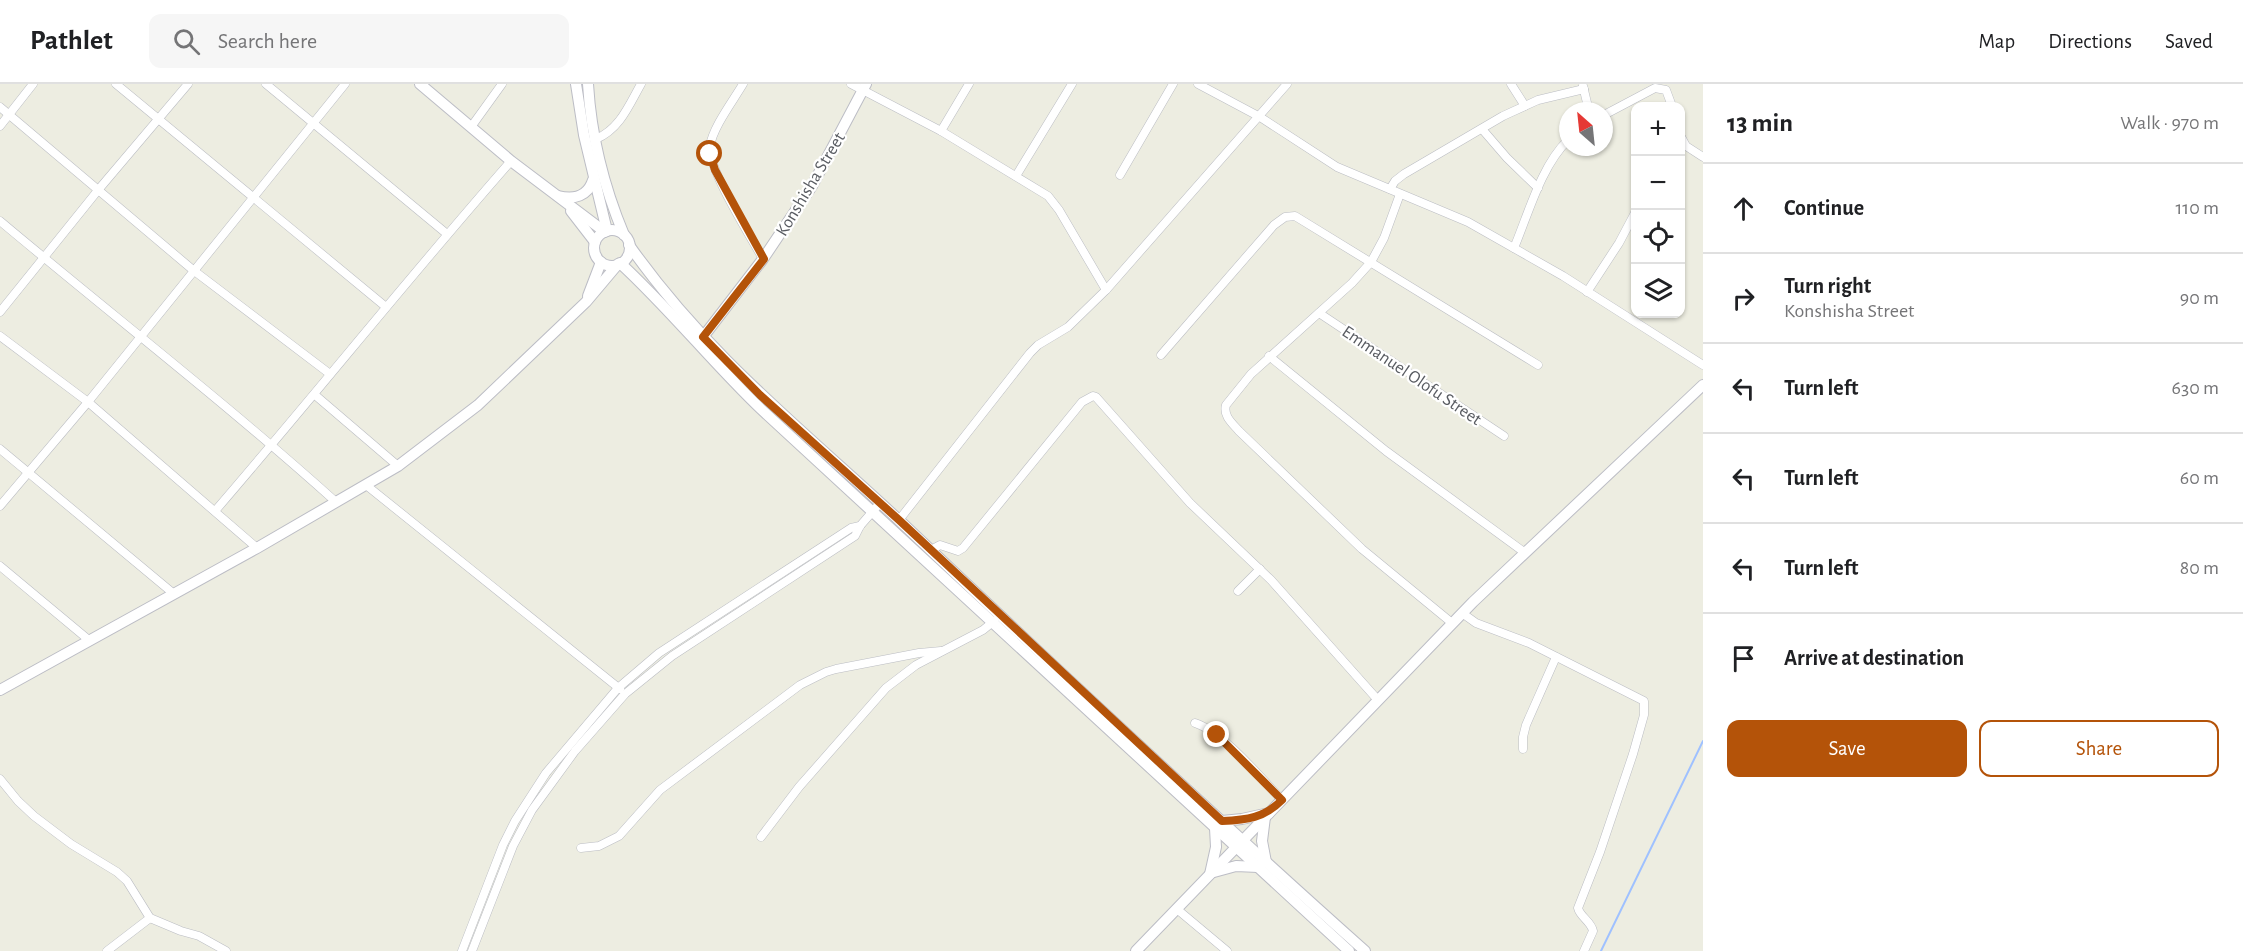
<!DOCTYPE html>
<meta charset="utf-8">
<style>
body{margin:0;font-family:"Alegreya Sans",sans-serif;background:#f6f6f6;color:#202124}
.controls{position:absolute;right:18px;top:18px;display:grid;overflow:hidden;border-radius:12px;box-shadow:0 2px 4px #0004}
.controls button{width:54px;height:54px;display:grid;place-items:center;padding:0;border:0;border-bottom:2px solid #e0e0e0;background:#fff;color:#202124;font:30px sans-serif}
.compass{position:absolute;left:1559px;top:18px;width:54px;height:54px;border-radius:50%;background:#fff;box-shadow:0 2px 4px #0004;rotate:333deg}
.stop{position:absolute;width:18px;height:18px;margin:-14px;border:4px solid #b45309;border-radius:50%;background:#fff}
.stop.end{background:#b45309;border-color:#fff;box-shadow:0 2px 6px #0008}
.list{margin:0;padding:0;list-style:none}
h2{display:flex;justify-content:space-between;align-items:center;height:78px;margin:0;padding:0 24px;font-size:26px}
h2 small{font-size:20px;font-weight:400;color:#757577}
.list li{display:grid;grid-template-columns:39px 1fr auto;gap:18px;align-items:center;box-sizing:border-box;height:90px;padding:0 24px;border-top:2px solid #e0e0e0}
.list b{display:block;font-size:22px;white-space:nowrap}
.list p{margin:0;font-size:20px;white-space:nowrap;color:#757577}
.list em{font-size:20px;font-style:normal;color:#757577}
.actions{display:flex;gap:12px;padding:18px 24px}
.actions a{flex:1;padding:14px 0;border:2px solid #b45309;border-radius:12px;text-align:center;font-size:21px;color:#b45309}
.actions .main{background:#b45309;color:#fff}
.icon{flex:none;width:33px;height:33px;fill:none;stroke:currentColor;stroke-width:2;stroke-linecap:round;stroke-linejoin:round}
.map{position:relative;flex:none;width:1703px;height:867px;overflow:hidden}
header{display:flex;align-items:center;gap:36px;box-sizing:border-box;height:84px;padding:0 30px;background:#fff;border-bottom:2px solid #e0e0e0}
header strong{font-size:28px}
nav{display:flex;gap:33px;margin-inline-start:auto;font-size:21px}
.search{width:420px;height:54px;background:#f6f6f6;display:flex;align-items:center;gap:15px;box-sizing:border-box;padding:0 21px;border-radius:12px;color:#757577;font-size:22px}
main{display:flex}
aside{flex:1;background:#fff}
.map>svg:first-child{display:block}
</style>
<header>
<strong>Pathlet</strong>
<div class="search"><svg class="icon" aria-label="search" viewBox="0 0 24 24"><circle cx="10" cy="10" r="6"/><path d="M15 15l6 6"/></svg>Search here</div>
<nav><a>Map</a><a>Directions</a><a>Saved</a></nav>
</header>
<main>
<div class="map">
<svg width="1703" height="867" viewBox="0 0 1703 867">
<rect width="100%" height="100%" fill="#edede1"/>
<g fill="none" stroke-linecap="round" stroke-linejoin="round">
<!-- stream -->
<polyline stroke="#9fc1ff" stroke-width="2" points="1601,867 1703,657"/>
<defs>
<g id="street">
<polyline points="116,0 386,223"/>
<polyline points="266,0 447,150"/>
<path d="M743 0C733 17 713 43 710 62 707 84 751 153 763 175"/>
<polyline points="851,0 941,47 1048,112 1059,126 1106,206"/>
<polyline points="1198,0 1260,33 1337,83 1468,138 1563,192 1703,281"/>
<polyline points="1511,0 1525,22"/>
<polyline points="1583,2 1589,27"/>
<polyline points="0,23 193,186 330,290"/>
<polyline points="1604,31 1655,4 1666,6 1672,22"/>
<polyline points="0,42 33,0"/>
<polyline points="471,43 502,0"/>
<polyline points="1482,45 1507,74 1538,104"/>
<polyline points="941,47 969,0"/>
<polyline points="1680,51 1686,62 1703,73"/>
<path d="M596 55C620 45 629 21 641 0"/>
<polyline points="1120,91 1173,0"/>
<polyline points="1016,92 1072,0"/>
<polyline points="1390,105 1395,97 1404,90 1503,32 1538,16 1584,5"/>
<path d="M1400 110 1384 154 1371 178 1352 199 1251 290 1226 321C1223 332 1232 339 1239 347L1362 465 1452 539"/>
<path d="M0 137C112 231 227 320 336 418"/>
<path d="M1514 164C1528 131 1541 82 1568 56"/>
<polyline points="1587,208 1619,159 1636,127"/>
<polyline points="0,228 99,105 188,0"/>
<polyline points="1319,229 1504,352"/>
<polyline points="0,252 88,318 257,464"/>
<polyline points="1161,271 1274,141 1285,133 1295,132 1538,281"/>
<polyline points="1269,272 1386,367 1524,468"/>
<polyline points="315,311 398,382"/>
<polyline points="0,365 174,510"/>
<polyline points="366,401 620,605"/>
<polyline points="0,422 88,318 345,0"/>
<path d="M215 427C315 311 410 192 511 77"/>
<polyline points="899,436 1030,269 1038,261 1068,243 1106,206 1287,0"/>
<polyline points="931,466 940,461 958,467 963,464 1082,318 1093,312 1096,313 1190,419 1271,496 1377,615"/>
<polyline points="0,482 90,557"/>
<polyline points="1238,507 1260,485"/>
<path d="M1462 529 1476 539 1529 559 1644 617V631L1633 670 1600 768 1578 824C1580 833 1591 837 1593 847L1584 867"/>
<path d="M1195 639C1223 648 1260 693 1282 716"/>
<polyline points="1523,665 1523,653 1526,641 1556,573"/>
<polyline points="0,695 18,717 34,732 71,760 117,788 127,797 150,834 181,847 199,852 226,867"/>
<polyline points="761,753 799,703 886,604 916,581 983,546 994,537"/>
<polyline points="581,764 599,762 619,752 660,706 800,601 826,588 836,585 919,569 941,567"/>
<polyline points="1178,826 1227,867"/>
<polyline points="107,867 150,834"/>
<polyline points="462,867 503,761 515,737 546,689 618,604 659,569 851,444 860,442"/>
<polyline points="472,867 513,762 532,726 575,667 625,610 672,572 855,452 860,442 880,419"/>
</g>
<g id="secondary">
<polyline points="420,0 511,77 605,148"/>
<polyline points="576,0 584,51 607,147"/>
<path d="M588 0C591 51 604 103 624 151"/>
<path d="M558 112C574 116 588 112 593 96"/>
<polyline points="571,127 595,158"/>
<circle cx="612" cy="164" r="18"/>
<path d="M629 161C707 272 804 347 901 438 1054 583 1208 727 1365 867"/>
<path d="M620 179C670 225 712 278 761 325L1349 867"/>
<polyline points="588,212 601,178"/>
<polyline points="703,253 763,175 812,102 866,0"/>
<polyline points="0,606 257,464 398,382 478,321 586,218 618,180"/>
<polyline points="1265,733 1262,757 1266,778"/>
<polyline points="1222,737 1242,735 1269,729"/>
<polyline points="1214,788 1236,782 1258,783"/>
<polyline points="1210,790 1216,763 1215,744"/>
<polyline points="1136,867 1473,518 1703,301"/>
</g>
</defs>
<!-- street casing -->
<use href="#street" stroke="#bbbdc3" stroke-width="9"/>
<!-- secondary casing -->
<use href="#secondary" stroke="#bcbdc5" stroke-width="12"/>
<!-- street -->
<use href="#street" stroke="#fff" stroke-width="8"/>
<!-- secondary -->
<use href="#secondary" stroke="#fff" stroke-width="10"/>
</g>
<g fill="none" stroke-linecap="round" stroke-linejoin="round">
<!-- route -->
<path stroke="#b45309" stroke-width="8" d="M710 70 715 86 764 175 703 253 760 311 899 436 1222 737C1247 736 1264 734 1282 716L1217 651"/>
</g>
<g text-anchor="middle" stroke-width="4.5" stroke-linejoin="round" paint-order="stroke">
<!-- street labels -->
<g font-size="18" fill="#595c62" stroke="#fff">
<text transform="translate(810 100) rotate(-59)" y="6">Konshisha Street</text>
<text transform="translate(1412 291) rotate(34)" y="6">Emmanuel Olofu Street</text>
</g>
</g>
</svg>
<div class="controls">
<button>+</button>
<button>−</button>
<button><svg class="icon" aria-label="locate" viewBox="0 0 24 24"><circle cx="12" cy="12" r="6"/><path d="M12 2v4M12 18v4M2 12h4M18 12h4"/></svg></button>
<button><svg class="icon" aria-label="layers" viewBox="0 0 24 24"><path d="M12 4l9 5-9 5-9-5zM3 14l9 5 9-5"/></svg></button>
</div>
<svg class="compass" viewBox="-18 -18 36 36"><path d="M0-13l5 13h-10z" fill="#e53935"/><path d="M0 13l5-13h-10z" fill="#757577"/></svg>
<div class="stop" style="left:710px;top:70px"></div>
<div class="stop end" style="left:1217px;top:651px"></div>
</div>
<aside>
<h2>13 min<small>Walk · 970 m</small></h2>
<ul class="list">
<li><svg class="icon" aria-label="ahead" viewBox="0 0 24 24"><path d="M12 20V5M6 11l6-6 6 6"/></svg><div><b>Continue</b></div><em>110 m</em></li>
<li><svg class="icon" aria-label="right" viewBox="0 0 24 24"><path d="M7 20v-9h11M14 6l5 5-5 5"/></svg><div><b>Turn right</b><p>Konshisha Street</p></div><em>90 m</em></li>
<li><svg class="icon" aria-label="left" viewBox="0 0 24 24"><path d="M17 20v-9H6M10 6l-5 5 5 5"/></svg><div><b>Turn left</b></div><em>630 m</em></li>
<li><svg class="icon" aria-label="left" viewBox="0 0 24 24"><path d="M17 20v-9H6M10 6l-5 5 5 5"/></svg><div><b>Turn left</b></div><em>60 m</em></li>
<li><svg class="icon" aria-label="left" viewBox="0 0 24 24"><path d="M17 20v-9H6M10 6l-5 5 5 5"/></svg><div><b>Turn left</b></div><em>80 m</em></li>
<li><svg class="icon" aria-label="arrive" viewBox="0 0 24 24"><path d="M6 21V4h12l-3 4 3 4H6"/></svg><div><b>Arrive at destination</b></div></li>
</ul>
<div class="actions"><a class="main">Save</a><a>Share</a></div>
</aside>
</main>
